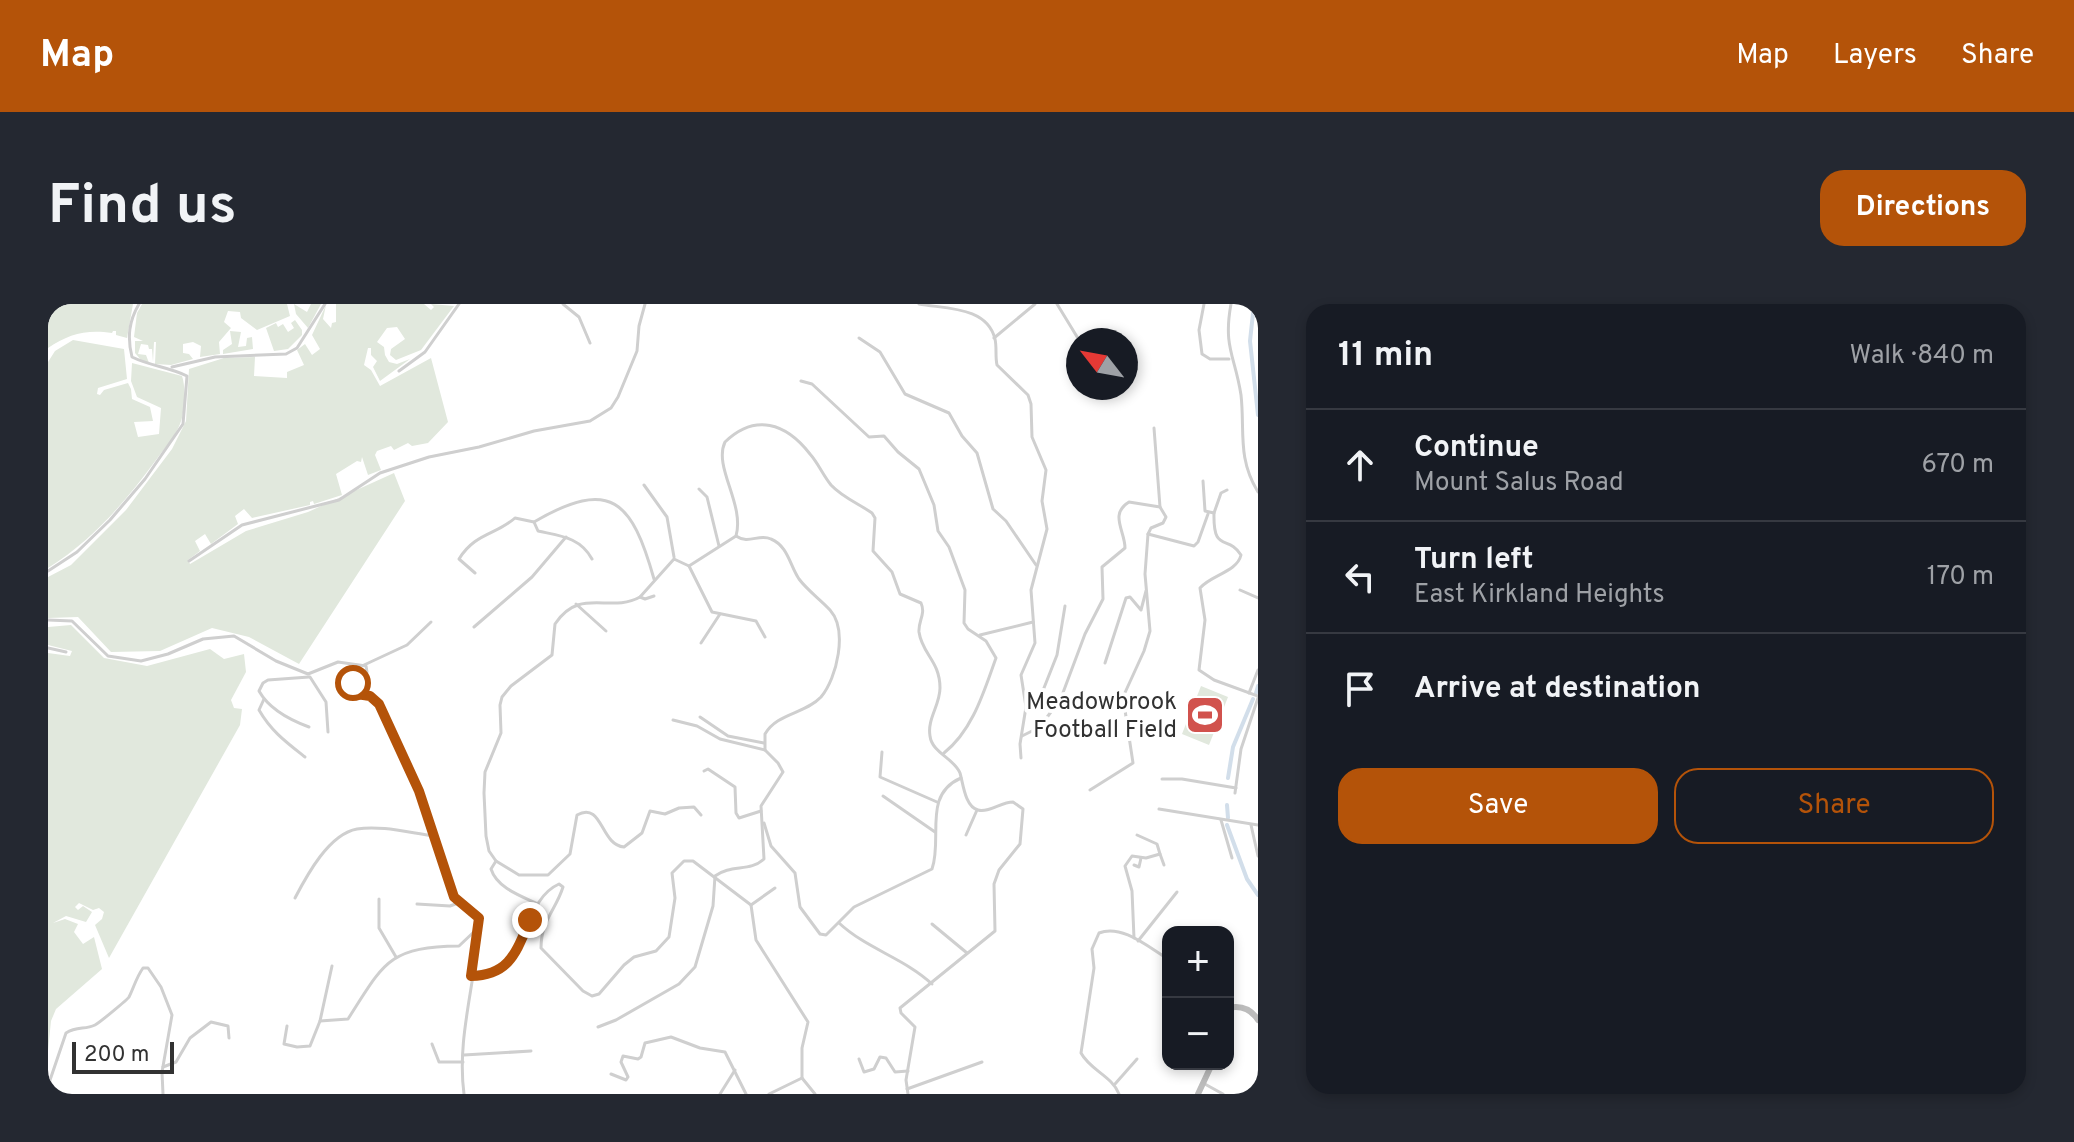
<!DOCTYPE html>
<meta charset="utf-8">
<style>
body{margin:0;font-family:Overpass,sans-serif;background:#242831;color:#f1f3f6}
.controls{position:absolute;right:24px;bottom:24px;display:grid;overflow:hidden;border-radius:16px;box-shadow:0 4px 12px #0003}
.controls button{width:72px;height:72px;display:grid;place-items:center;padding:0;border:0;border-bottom:2px solid #363941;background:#171b24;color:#f1f3f6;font:40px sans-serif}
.compass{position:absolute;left:1018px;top:24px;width:72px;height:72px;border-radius:50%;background:#171b24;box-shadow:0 4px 12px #0003;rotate:301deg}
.scale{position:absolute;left:24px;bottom:20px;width:102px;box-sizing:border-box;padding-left:8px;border:4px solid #323232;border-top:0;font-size:22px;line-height:28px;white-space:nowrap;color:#323232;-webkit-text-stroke:6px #fff;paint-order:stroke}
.stop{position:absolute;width:24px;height:24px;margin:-18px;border:6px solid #b45309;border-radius:50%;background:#fff}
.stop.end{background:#b45309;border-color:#fff;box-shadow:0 2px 8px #0008}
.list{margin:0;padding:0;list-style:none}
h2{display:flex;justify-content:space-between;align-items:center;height:104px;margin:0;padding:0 32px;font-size:34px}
h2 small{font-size:26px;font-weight:400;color:#9ea1a6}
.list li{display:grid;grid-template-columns:52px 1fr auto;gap:24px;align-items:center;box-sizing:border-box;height:112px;padding:0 32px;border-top:2px solid #363941}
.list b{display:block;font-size:30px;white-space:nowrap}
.list p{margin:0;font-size:26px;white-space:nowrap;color:#9ea1a6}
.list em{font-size:26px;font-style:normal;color:#9ea1a6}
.actions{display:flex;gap:16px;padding:24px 32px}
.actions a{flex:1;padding:18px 0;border:2px solid #b45309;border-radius:24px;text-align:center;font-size:28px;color:#b45309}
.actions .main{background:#b45309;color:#fff}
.icon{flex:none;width:44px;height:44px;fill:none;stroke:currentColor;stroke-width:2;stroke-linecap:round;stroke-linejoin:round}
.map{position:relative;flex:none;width:1210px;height:790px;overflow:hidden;border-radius:24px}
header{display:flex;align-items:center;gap:48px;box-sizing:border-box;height:112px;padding:0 40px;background:#b45309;color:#fff}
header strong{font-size:38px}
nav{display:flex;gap:44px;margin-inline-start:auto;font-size:28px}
.intro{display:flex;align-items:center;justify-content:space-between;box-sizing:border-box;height:192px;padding:0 48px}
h1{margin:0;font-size:56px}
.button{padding:20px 36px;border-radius:24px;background:#b45309;color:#fff;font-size:28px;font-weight:700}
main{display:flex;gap:48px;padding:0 48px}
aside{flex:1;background:#171b24;border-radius:24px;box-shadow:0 4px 12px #0003}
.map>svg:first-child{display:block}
</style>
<header>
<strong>Map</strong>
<nav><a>Map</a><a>Layers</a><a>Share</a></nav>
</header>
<div class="intro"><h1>Find us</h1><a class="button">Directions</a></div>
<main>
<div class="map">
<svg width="1210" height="790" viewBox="0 0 1210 790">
<rect width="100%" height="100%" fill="#fff"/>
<!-- green -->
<g fill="#e1e8dd">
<path d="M0 0H85L79 34 68 31V27H65L64 29C39 25 20 30 0 44Z"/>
<polygon points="94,0 239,0 242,12 209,26 193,14 192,8 180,7 176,18 183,24 171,38 172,50 152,53 153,42 145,38 135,40 135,49 141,50 145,55 123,61 107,60 108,38 106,38 105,58 104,45 101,45 100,41 93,40 90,50 98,51 101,59 93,56 87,49 87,37 95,37 86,33 89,9"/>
<polygon points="246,0 259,8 263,0 273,0 260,24 248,10"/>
<polygon points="288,0 376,0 383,6 386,3 383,0 406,2 373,46 348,56 342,51 343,45 357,35 349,23 339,24 329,38 336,43 337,51 341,58 349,60 362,55 332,77 325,63 329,57 323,51 323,44 320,44 316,61 323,66 332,82 383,54 400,118 380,139 364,142 360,139 346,146 343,142 329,147 327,151 333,166 320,171 314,153 313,158 309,157 288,170 294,191 266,200 265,197 262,198 262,201 204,214 196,205 187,212 190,220 163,240 157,230 147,237 152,247 140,256 142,260 198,227 260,208 346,169 357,197 251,360 201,333 164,324 112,347 63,348 30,313 0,314 0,273 23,261 78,206 124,145 138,117 141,65 176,54 207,53 206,72 239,74 239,68 256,61 249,46 257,40 264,51 272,45 264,31 278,1 275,15 283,24 284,19 288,18"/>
<polygon points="247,16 254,26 254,31 240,45 226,47 218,24 228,19 230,23 235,20 240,28 246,24 243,19"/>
<polygon points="182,27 193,28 190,43 198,42 199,34 204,33 205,45 175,50 175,46 184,40"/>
<path d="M25 36 76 45 79 75 50 84 49 90 52 91 56 86 80 79 83 85 84 95 102 103 105 117 86 118 90 133 111 130 113 104 89 93 83 77 84 59 134 72C138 83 137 108 132 120 127 133 116 145 108 156 77 198 45 236 0 264V58L7 47Z"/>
<polygon points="23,321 56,354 99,362 162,345 176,355 196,350 198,368 183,396 186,404 194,405 192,421 61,654 47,621 54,615 56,608 51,604 45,606 31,599 27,603 30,606 35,602 44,608 38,618 18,612 5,619 17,615 30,620 26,628 35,640 46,633 54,665 8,705 3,717 0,747 0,349 22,352 24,347 0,341 0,323"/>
<polygon points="1153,382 1180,393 1161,441 1134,430"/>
</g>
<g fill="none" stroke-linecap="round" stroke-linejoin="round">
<!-- canal -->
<g stroke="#d2deea" stroke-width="4">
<polyline points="1206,0 1202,37 1210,111"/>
<polyline points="1208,389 1210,382"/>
<polyline points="1180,474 1185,443 1205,395"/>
<polyline points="1179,501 1180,514"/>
<polyline points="1179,521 1199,575 1210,591"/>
</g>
<!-- street -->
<g stroke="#cfcfcf" stroke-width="3">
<polyline points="515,0 531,13 542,39"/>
<path d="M871 0C897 5 939 2 947 35 949 44 947 52 949 61L980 91 983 100 984 133 998 166 994 197 999 225 983 286 987 339 973 371 978 403 972 440 973 454"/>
<polyline points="1009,0 1031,36"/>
<polyline points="1156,0 1151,26 1154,50 1162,55 1181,55"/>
<path d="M1183 0C1175 43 1187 52 1193 91 1197 126 1189 154 1210 188"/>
<polyline points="811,34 832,48 857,90 901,109 914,132 929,149 945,205 958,217 988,261"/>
<polyline points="946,34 987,0"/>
<polyline points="124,63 167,53 238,50 249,44 277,0"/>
<polyline points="351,67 377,48 411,0"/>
<path d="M753 77 764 80 821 133 836 132 850 148 871 165 886 201 890 227 901 243 917 286 916 319 920 325 938 337 948 354C936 387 925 426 896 449"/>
<polyline points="1106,124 1112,203 1118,213 1115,219 1103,224 1100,230 1146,242 1150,238 1160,210"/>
<path d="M1155 177 1157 207 1166 209C1165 250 1180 230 1193 251 1189 268 1163 271 1152 284L1157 316 1151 366 1166 376 1210 392"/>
<polyline points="596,181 619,213 626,253"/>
<polyline points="651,185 659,193 671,242"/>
<polyline points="1166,209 1173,189 1179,186"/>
<path d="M544 255C532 233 512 232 490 227L486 218C563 173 584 197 606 275"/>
<polyline points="141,257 194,221 291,196 332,169 381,153 431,143 486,127 542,117 563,104 570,93 589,47 591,22 597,0"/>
<path d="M641 262 688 232C697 200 665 163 677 138 707 109 738 119 762 150 770 159 775 171 783 181 794 193 811 200 824 209L827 214 825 247 844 268 852 290 873 299C878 310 870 317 871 328 874 350 892 357 892 384 892 401 879 415 882 432 884 449 906 454 912 469 915 479 917 503 930 506 941 509 953 498 965 498L975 505 972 540 951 566 946 580 947 627 852 704 853 709 867 723 858 776 860 790"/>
<path d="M0 267 29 248 62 216 97 175 135 120 139 72C121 63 102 62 84 53 79 33 81 17 91 0"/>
<path d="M427 269 411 255C427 229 448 231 467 214L486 218"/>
<polyline points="1192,286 1210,294"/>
<polyline points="592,293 597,295 606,292"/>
<polyline points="528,300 558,327"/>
<path d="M0 316 24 317 60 352 93 357 120 350 155 335 186 332 228 357 260 370 290 358 318 362 319 368 305 379 302 389 322 392 331 400 371 487 406 593 431 614C430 673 408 731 416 790"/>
<polyline points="426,323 484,273 518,233"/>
<polyline points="932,331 985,318"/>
<polyline points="653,339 672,310"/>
<polyline points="0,344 18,348"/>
<polyline points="1057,359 1078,294 1082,293 1093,306 1098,287"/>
<polyline points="316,361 359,341 383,318"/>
<polyline points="262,373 278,398 280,428"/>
<polyline points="1201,389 1210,366"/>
<path d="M216 395 211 406C223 427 238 438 257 453"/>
<polyline points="978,397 992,394 1009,351 1017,302"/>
<polyline points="652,413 680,432 716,439"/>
<polyline points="625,416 649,422 672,435 717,446"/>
<path d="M261 423C242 416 221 405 211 387L215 379 220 376 261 373"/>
<path d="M974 432 992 423 1013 394 1037 330 1055 295 1054 263 1077 244C1077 227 1061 210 1081 198L1112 203"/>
<polyline points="834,448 832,473 889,498"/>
<polyline points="656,467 660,465 687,483 688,509 691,514 713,507"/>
<polyline points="1114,475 1134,475 1188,484"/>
<polyline points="1042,486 1085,459 1075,393 1096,347 1102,327 1097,270 1100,230"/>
<polyline points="1187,489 1193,445 1210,394"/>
<polyline points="835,492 887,528"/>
<polyline points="1111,505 1210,521"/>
<path d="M653 511 646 503 631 504 617 510 602 507 594 529 576 543C552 541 555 497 529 511L522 550 500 571H471L448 557 441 547 438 532 436 489 437 468 453 429 452 401 454 393 463 382 504 351 507 320C532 282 562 310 592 293L626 255 641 262 664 308 708 317 717 333"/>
<polyline points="1173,516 1184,554"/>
<path d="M716 519 723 542 747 569 752 603 772 630 778 631 806 603 884 565C895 534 874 491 913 474"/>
<polyline points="1203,521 1210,552"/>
<polyline points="918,531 929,506"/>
<polyline points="1089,531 1109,540 1112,550"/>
<path d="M448 557 443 565C449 584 473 592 490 600"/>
<polyline points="1086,561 1091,563 1093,554"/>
<path d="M247 594C259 571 281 530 309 525 333 521 362 529 386 532"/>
<polyline points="331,595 331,624 348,653"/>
<polyline points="369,600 402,602 413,598"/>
<polyline points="703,601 727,584"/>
<path d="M791 619C819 645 856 654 884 680"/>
<polyline points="884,620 919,649"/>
<polyline points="1086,634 1084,587 1077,562 1084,552 1098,554 1112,550 1116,561"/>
<polyline points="1090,637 1129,588"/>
<polyline points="1180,650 1183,645"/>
<path d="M423 672C432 672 441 673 449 668 480 649 477 595 511 580L515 583C508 606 493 616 493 644L535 687 544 692 551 690 576 661 586 653 608 647 621 633 627 594 624 569 636 557H645L703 601 708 636 760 718 754 744V774L767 790"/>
<path d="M272 717 300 715C336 659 340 643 411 642L430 624"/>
<polyline points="239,722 236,740 249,743 262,742 272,717 284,662"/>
<path d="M550 723 568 716 631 680 647 663 665 602 667 572C683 560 702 568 716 555L713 502 735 468 730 459 717 446V430C729 409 757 410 773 393 789 374 800 326 782 306 772 295 760 287 751 275 742 262 740 242 723 235 711 229 701 241 688 232"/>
<polyline points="384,740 391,758 415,758"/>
<polyline points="416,751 483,747"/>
<polyline points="811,755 816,768 826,765 832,753 838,754 847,768 860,767"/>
<polyline points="115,763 128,758 142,734 163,718 180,722 181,734"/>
<polyline points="563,770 578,776 580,773 573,758 575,752 590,755 593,753 597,739 623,733 652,744 677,748 698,790"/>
<polyline points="1155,779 1175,790"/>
<polyline points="1067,780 1089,755"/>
<path d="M0 782 18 729C29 722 37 726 47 721 51 719 79 696 81 693 86 683 88 674 95 664H100L113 683 124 711 114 768 115 790"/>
<polyline points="859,785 934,758"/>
<polyline points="672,790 687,766"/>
<polyline points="721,790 754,774"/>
<path d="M1071 790C1064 772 1042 766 1033 749L1046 664 1044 645 1051 629C1074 620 1100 643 1120 655"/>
</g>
<!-- secondary -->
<g stroke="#bcbcbc" stroke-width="6">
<path d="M1180 704C1193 701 1203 705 1210 716"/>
<polyline points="1150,790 1164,760"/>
</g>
</g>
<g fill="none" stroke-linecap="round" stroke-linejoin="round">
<!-- route -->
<path stroke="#b45309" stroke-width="10" d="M305 379 302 389 322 392 331 400 371 487 406 593 431 614 423 672C462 671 468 648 482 616"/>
</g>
<!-- icons -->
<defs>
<symbol id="stadium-square" viewBox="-11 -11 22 22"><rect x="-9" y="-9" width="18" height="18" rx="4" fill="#d1524d" stroke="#fff"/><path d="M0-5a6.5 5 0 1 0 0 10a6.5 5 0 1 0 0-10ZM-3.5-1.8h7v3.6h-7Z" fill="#fff"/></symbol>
</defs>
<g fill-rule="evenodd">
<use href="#stadium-square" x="1135" y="389" width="44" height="44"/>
</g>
<g text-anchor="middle" stroke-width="8" stroke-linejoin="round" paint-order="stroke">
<!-- poi labels -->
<g font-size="24" fill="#323232" stroke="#fff" text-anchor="end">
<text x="1129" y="405">Meadowbrook<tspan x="1129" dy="28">Football Field</tspan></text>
</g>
</g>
</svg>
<div class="controls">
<button>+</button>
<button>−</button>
</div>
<svg class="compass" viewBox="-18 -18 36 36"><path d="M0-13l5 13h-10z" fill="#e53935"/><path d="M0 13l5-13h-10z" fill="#9ea1a6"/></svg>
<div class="scale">200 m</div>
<div class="stop" style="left:305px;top:379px"></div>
<div class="stop end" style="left:482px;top:616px"></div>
</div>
<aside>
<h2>11 min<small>Walk · 840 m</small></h2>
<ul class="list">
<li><svg class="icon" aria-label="ahead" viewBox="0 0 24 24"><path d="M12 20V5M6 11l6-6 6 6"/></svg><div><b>Continue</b><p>Mount Salus Road</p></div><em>670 m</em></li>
<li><svg class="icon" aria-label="left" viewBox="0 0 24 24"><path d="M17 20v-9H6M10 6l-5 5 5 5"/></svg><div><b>Turn left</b><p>East Kirkland Heights</p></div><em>170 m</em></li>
<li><svg class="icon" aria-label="arrive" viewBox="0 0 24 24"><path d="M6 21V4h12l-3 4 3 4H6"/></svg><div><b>Arrive at destination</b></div></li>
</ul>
<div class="actions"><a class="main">Save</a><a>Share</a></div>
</aside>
</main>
